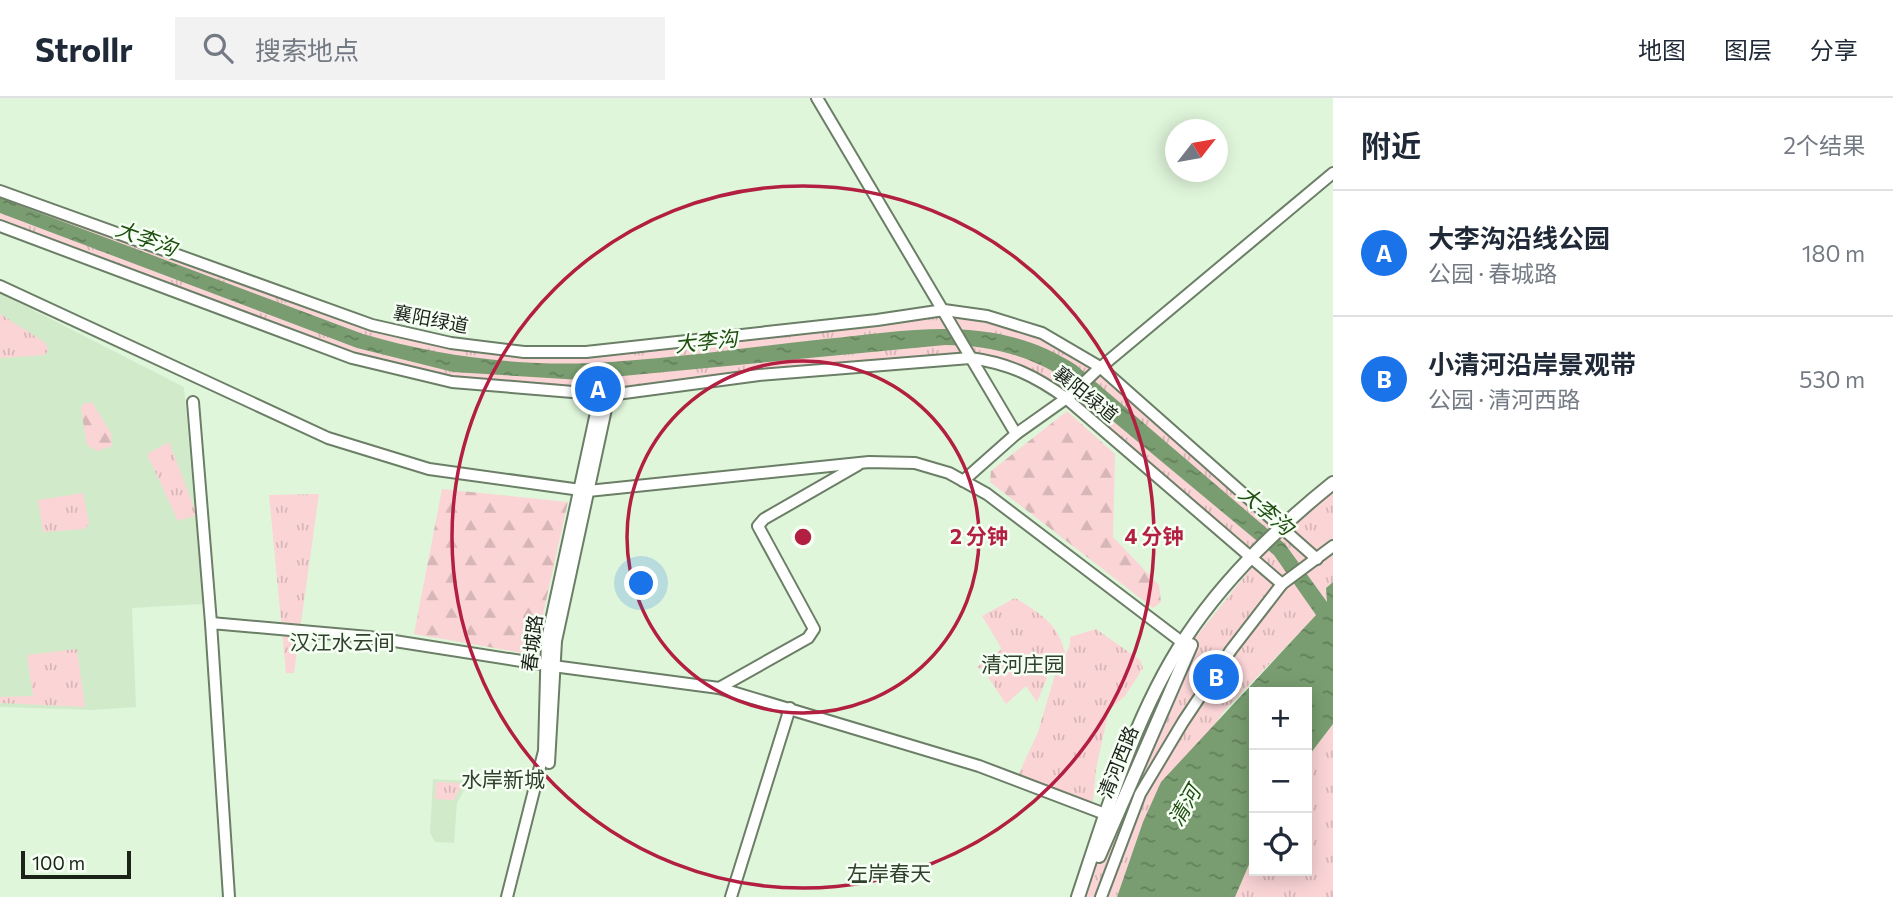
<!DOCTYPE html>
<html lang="zh">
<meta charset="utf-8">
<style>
body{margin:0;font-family:Commissioner,"Noto Sans SC",sans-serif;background:#f2f2f3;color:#1f2937}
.controls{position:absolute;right:21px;bottom:21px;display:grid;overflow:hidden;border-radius:0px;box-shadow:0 4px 18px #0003}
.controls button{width:63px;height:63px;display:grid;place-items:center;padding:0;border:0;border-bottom:2px solid #e0e1e3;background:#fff;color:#1f2937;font:35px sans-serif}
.compass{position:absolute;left:1165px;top:21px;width:63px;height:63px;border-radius:50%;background:#fff;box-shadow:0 4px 18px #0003;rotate:59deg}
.scale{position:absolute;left:21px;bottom:18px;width:110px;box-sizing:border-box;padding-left:7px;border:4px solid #1b2319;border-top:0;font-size:19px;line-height:24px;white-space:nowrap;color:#1b2319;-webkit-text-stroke:5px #f6fff4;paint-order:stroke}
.you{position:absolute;left:642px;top:486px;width:24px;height:24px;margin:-18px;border:5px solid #fff;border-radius:50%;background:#1a73e8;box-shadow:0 0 0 10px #1a73e833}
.badge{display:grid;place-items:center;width:46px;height:46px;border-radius:50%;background:#1a73e8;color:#fff;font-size:23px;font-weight:700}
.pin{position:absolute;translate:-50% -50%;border:4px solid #fff;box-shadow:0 2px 7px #0006}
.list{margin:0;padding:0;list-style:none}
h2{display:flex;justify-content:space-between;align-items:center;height:91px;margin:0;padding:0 28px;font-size:30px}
h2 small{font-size:23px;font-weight:400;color:#747a83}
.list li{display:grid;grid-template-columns:46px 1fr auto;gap:21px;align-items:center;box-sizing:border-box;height:126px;padding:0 28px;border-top:2px solid #e0e1e3}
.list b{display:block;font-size:26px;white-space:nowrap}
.list p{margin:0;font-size:23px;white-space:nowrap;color:#747a83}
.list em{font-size:23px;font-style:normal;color:#747a83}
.icon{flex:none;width:38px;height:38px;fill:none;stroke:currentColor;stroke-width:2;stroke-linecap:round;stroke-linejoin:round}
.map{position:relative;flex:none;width:1333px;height:799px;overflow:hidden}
header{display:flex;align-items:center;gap:42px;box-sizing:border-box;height:98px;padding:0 35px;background:#fff;border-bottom:2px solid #e0e1e3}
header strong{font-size:33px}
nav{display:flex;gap:38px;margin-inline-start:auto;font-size:24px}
.search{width:490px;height:63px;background:#f2f2f3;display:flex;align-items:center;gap:18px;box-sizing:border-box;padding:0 24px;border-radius:0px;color:#747a83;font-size:26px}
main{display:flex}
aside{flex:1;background:#fff}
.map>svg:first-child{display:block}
</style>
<header>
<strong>Strollr</strong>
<div class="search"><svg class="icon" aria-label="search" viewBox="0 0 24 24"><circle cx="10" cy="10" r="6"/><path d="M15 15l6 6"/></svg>搜索地点</div>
<nav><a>地图</a><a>图层</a><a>分享</a></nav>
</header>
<main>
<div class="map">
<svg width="1333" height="799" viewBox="0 0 1333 799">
<defs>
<pattern id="grass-tufts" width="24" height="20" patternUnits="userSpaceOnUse" patternTransform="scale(1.75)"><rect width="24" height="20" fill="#fbd4d6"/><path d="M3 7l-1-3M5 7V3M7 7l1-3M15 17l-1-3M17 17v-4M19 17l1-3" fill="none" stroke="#d7b6b7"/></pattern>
<pattern id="forest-firs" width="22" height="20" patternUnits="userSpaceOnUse" patternTransform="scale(1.75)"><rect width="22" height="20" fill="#fbd4d6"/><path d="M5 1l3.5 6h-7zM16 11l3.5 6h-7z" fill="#d7b6b7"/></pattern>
<pattern id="water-ripples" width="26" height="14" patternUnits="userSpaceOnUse" patternTransform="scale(1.75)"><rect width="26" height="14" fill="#799d70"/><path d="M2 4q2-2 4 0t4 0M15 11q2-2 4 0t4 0" fill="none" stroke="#62805b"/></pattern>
</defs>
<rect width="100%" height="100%" fill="#e0f6db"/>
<!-- built -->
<g fill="#d1ebca">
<polygon points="0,195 184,289 203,506 132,510 136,609 93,612 0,609"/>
<polygon points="433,681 469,683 457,705 454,745 435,744 430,735"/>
</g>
<!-- grass -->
<g fill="url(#grass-tufts)">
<polygon points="0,93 372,227 451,245 586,254 944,212 1042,235 1100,269 1285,428 1333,390 1333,484 1326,490 1328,505 1225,612 1143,724 1117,799 1080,799 1192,544 1256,464 1036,278 970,260 609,297 452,284 352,260 0,126"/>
<polygon points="0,216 46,245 48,252 45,257 0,260"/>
<polygon points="169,344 197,417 178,423 147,356"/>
<polygon points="83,395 89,426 84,431 43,434 38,402"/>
<polygon points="319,396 294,575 286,575 269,397"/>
<path d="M1015 500C1038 514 1059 526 1065 555L1052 568 1037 604 1026 588 1006 606 984 573 977 569 1002 551 982 518Z"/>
<polygon points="1096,531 1140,562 1143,570 1125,598 1109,612 1096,671 1093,703 1086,709 1016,682 1038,634 1054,580 1070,547 1070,539"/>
<polygon points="77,551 85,609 0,605 0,599 33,598 27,557"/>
<polygon points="1333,626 1333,799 1235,799 1254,755 1254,773 1307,773 1307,660"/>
<polygon points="436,684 463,685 454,702 435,701"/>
</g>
<!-- forest -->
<g fill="url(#forest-firs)">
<polygon points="92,304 111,335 112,348 97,353 87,347 81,311 83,306"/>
<polygon points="1067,313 1115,356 1113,439 1159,487 1161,504 1153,510 990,384 991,373"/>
<polygon points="442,391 568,404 534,557 414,536"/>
</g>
<!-- water -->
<path fill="url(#water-ripples)" d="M0 100 363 236C438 258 515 268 593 265 670 261 748 249 825 241 915 232 994 215 1076 267L1285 446 1327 504 1326 490 1333 484V626L1307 660V594H1254V755L1235 799H1117L1143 724 1161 684 1316 517 1274 457 1054 274C1020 255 984 247 945 247L581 282 453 274 357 250 0 115Z"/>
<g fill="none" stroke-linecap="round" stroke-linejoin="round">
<defs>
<g id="minor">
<polyline points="817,0 1016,336 1071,297 1095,274 1333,75"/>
<polyline points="0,93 372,227 451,245 524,254 586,254 877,222 944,212 987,218 1042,235 1100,269 1317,461"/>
<path d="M0 128 352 260 452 284 609 297 759 277 970 260C1008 265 1036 278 1067 301L1282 486"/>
<polyline points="0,188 328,340 429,371 588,393 869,364 915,365 949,375 987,396 1187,548"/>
<polyline points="193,304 211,525"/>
<polyline points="963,383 1016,336"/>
<polyline points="719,590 808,540 814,531 758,428 764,421 858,367"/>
<polyline points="549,665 556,543 609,297"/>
<polyline points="229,799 211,525 369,539 553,568 719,590 979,668 1105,716"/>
<polyline points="507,799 544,653 547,541 600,296"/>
<polyline points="731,799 790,610"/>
<polyline points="1101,799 1140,696 1183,624 1231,552 1282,486 1333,448"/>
</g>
<g id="major">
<polyline points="1099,758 1191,547"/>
<path d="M1078 799C1107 712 1135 616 1186 539 1225 480 1278 429 1333 385"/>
</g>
</defs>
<!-- minor casing -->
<use href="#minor" stroke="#6b7e66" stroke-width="14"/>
<!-- major casing -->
<use href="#major" stroke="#6b7e66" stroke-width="16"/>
<!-- minor -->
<use href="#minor" stroke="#fff" stroke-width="10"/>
<!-- major -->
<use href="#major" stroke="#fff" stroke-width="12"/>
</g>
<!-- distance rings -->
<g fill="none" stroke="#b21f41" stroke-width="3.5">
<circle cx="803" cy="439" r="176"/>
<circle cx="803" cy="439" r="351"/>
</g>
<g text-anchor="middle" stroke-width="5" stroke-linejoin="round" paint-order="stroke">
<!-- street labels -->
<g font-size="19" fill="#1b2319" stroke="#f6fff4">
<text transform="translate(431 221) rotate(11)" y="7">襄阳绿道</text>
<text transform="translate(1086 296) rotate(39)" y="7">襄阳绿道</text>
<text transform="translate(532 545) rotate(-83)" y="7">春城路</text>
<text transform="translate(1118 664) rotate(-68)" y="7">清河西路</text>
</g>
<!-- water labels -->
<g font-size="21" font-style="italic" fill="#1f4f10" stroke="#f6fff4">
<text transform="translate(146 141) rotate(20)" y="7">大李沟</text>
<text transform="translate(706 244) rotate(-6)" y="7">大李沟</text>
<text transform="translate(1266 413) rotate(40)" y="7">大李沟</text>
<text transform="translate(1185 708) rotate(-60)" y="7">清河</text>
</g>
<!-- neighbourhood labels -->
<g font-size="21" fill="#2f402b" stroke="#f6fff4">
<text x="342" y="552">汉江水云间</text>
<text x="1023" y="574">清河庄园</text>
<text x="503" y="689">水岸新城</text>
<text x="889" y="783">左岸春天</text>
</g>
</g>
<circle cx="803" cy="439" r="10" fill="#b21f41" stroke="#f6fff4" stroke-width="3.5"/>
<g font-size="21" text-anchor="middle" font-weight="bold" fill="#b21f41" stroke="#f6fff4" stroke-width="5" stroke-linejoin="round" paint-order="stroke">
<text x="979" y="446">2 分钟</text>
<text x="1154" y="446">4 分钟</text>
</g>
</svg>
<div class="controls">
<button>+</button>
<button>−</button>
<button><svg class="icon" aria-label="locate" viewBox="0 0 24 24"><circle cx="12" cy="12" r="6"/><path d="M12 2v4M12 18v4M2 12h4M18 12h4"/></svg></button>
</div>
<svg class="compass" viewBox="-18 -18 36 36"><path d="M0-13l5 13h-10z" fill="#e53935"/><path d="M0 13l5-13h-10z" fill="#747a83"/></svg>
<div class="scale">100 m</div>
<div class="you"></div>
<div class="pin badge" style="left:598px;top:291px">A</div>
<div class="pin badge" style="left:1216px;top:579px">B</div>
</div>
<aside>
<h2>附近<small>2个结果</small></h2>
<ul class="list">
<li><span class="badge">A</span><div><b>大李沟沿线公园</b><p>公园 · 春城路</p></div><em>180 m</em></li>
<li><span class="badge">B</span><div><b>小清河沿岸景观带</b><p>公园 · 清河西路</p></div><em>530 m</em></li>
</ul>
</aside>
</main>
